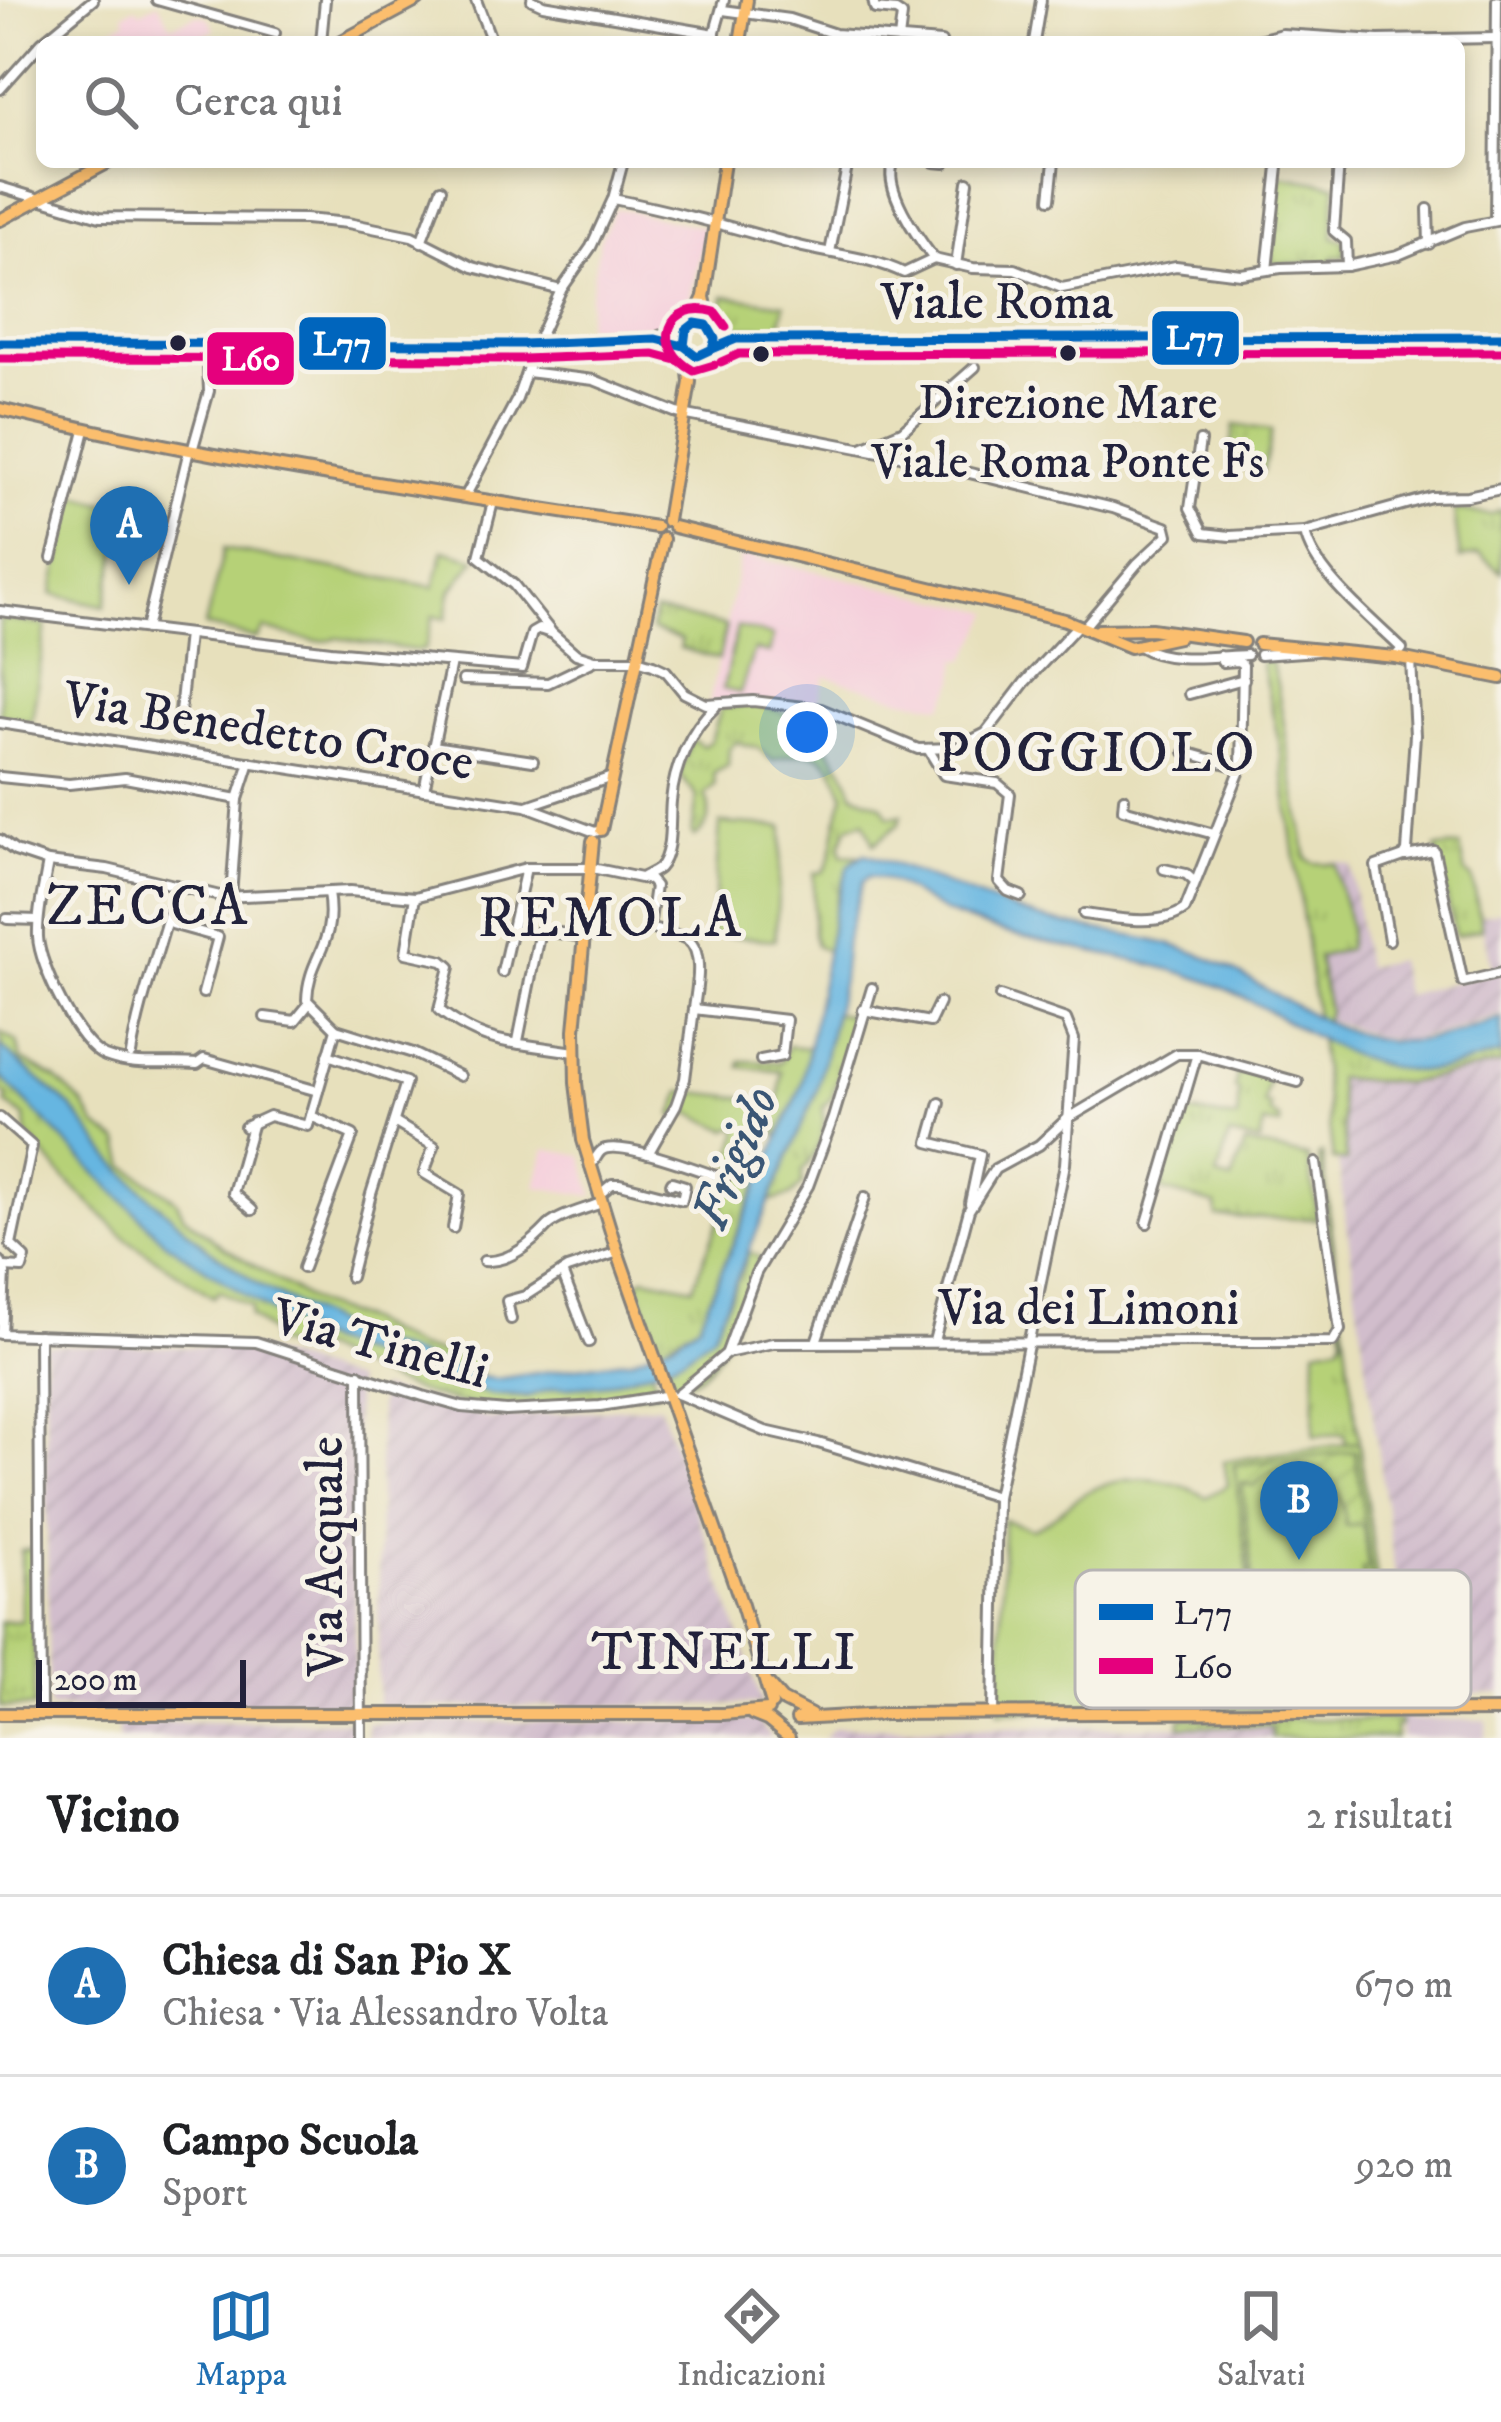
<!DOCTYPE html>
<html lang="it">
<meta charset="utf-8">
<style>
body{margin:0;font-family:"IM FELL DW Pica",serif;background:#f6f6f6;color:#202124}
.scale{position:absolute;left:36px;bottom:30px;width:210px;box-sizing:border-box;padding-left:12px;border:6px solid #22223b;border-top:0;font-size:33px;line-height:42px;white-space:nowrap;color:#22223b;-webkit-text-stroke:9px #f7f3e8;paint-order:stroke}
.you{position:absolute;left:807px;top:732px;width:42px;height:42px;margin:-30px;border:9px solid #fff;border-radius:50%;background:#1a73e8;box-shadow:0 0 0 18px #1a73e833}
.badge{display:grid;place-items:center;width:78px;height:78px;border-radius:50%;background:#1f6fb2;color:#fff;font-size:39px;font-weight:700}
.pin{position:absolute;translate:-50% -99px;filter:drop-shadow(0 3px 6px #0008)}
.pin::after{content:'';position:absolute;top:63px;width:42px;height:36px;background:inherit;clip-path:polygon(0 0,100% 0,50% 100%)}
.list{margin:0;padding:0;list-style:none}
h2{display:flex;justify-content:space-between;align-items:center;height:156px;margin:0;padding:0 48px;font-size:51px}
h2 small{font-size:39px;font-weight:400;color:#757577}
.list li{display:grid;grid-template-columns:78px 1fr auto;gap:36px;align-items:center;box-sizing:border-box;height:180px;padding:0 48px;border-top:3px solid #e0e0e0}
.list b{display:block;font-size:45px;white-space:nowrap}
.list p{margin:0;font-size:39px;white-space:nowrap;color:#757577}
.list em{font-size:39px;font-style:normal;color:#757577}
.icon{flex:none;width:66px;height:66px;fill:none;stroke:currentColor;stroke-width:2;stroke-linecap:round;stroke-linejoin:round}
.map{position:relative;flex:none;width:1501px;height:1738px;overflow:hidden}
.search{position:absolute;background:#fff;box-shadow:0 6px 18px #0003;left:36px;right:36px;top:36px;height:132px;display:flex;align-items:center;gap:30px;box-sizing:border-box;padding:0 42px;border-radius:18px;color:#757577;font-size:45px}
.sheet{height:516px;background:#fff}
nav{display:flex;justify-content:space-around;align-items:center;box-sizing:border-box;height:168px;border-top:3px solid #e0e0e0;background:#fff;font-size:33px;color:#757577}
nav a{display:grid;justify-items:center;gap:6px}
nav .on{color:#1f6fb2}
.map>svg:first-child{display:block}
</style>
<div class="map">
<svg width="1501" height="1738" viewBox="0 0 1501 1738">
<defs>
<pattern id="industrial-furrows" width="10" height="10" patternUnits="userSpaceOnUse" patternTransform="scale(3)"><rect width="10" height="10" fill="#d1bdcc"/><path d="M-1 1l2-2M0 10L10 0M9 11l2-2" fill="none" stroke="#b3a2b0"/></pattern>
<pattern id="grass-tufts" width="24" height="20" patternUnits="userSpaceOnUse" patternTransform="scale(3)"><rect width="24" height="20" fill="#b6d177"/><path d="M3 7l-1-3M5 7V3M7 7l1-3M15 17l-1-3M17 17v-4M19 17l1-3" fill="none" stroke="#9cb368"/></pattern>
<pattern id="garden-furrows" width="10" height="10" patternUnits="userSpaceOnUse" patternTransform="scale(3)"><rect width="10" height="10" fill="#b6d177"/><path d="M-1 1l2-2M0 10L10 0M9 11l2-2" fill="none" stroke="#9cb368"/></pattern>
</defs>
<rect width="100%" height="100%" fill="#f7f3e8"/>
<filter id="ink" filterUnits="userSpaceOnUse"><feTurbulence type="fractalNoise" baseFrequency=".00833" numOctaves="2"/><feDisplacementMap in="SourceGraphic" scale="24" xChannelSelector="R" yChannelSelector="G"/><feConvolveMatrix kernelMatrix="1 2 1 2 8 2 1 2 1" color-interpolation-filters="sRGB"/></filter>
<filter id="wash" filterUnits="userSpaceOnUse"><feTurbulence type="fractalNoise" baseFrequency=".004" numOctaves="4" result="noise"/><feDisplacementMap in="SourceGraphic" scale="48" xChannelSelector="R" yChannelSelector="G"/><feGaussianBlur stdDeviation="2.7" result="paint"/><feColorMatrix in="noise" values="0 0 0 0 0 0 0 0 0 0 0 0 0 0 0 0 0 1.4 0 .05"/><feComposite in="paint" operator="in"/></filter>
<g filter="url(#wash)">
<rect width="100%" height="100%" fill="#e7e0bc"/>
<!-- built -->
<g fill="#f5cfdb">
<polygon points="158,3 171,26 197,15 208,17 215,30 191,42 83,42 126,21 123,14 136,7 140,12"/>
<polygon points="615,208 706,228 687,311 675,327 585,326 599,242"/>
<polygon points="741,555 811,570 992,612 966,660 958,659 956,680 943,706 902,699 825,676 817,705 709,703"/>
<polygon points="545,1149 582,1155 594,1196 536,1187"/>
</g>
<!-- industrial -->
<g fill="url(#industrial-furrows)">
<polygon points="1336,861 1351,865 1365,967 1397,960 1405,995 1492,972 1480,916 1501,911 1501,1015 1440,1034 1404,1040 1374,1036 1323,1018 1303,865"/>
<polygon points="1501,1064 1501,1694 1461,1695 1460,1707 1413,1707 1338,1161 1346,1161 1336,1078 1406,1083"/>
<polygon points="45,1345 256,1348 355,1381 355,1707 49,1708"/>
<polygon points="379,1388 491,1419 660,1405 763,1704 378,1708"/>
<polygon points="757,1720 772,1738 367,1738 367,1723"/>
<polygon points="354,1721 354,1738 118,1738 118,1722"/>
<polygon points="1272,1726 1272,1738 823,1738 835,1727"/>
</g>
<!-- railway -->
<polygon fill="#d1bdcc" points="1406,1706 1409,1720 1487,1720 1486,1738 1402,1738 1398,1707"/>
<!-- grass -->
<g fill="url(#grass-tufts)" stroke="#6c7a59" stroke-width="3">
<polygon points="1280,175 1336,185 1333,237 1345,241 1345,257 1333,257 1332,262 1271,264"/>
<polygon points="724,296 785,304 780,327 724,328 714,315 715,306 723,307"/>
<polygon points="1234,425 1272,430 1263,472 1229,466"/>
<polygon points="1454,510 1491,515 1501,510 1501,572 1479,554 1460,559"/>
<polygon points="655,611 726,626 719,659 680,648 682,640 651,630"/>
<path d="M1261 661H1271L1277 684 1307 859 1313 863 1336 864C1336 896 1356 916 1347 949L1318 957 1328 1010 1325 1022 1316 1017 1280 746Z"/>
<path d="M758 704C800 713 841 752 853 793L882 805 889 817 902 815 899 824 874 844 864 821 848 827 840 846 842 855 860 856C836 878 832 920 827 951L816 945 813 935 814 873 823 872C836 856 834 817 844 795 827 747 815 749 772 760L758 748 736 742 729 748 728 766 714 773 715 786 705 795C713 811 709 827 695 837L692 834 697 797 680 775 691 739 703 746 711 741 721 708Z"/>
<polygon points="1460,846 1466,873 1472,877 1482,929 1455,936 1436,848"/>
<path d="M835 1013 849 1016 853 1024 832 1097 823 1107C827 1130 818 1154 802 1171V1185L790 1196 768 1202 817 1090Z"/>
<polygon points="0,1032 17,1042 21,1059 55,1078 84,1105 96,1126 120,1142 126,1166 176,1200 184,1216 221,1245 318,1305 363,1320 417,1348 472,1358 479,1364 480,1377 360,1337 260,1286 207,1248 143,1191 109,1157 72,1108 3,1049"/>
<polygon points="1319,1039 1344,1051 1421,1071 1501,1054 1501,1064 1406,1083 1337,1078 1347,1161 1333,1160"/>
<polygon points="788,1046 810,1048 802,1085 778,1138 773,1128 752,1131 742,1170 738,1171 730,1160 739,1133 737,1126 728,1130 691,1113 676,1117 673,1115 682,1091 779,1101 782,1072 740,1067 741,1061 781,1062"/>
<polygon points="1241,1069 1269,1077 1264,1104 1270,1105 1270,1113 1280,1119 1280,1126 1264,1124 1260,1142 1229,1136 1217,1177 1232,1181 1245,1144 1308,1157 1318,1219 1217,1217 1216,1205 1160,1190 1182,1112 1237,1119 1239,1091 1235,1089 1237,1072"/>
<path d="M0 1076 165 1242 326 1342 490 1394 526 1397 555 1388 600 1385 651 1370 658 1391C607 1397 552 1410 500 1408 434 1406 357 1368 299 1339L287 1347 271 1342V1333L250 1316 251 1307 219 1291 213 1297 128 1240 65 1179 26 1133 25 1117 6 1103 8 1097 0 1091Z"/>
<polygon points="1322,1154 1359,1442 1346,1444 1344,1434 1314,1436 1316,1348 1339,1344 1343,1336 1318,1156"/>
<polygon points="760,1162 766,1164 699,1323 659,1348 637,1283 645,1277 693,1287 722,1212 726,1189"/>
<path d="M749 1252 761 1258C740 1293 727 1382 674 1385L665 1365C715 1343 730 1299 749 1252Z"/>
<polygon points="34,1549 34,1707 0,1707 0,1622 21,1621 21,1551"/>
<polygon points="1180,1718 1400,1720 1400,1726 1395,1726 1396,1738 1272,1738 1271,1726 1180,1726"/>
</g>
<!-- park -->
<g fill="#b6d177" stroke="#6c7a59" stroke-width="3">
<polygon points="75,496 127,509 105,606 52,594"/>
<path d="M224 549 434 587 444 550 476 559 450 592 446 619 433 616 425 649 419 651 337 638C314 647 288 633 264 629L257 639 205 626Z"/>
<polygon points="0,619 46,625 32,721 0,716"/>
<polygon points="737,627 773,636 769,653 754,650 740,693 723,689"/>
<polygon points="720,823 783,827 775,940 712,935"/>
<path d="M1359 1442 1394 1707 1000 1711 1003 1520 1032 1529C1054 1521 1067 1503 1087 1492 1126 1473 1170 1476 1206 1497L1228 1485 1224 1461Z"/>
</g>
<!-- garden -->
<path fill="url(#garden-furrows)" stroke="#6c7a59" stroke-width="3" d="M1355 1451 1382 1655 1377 1656 1362 1569 1369 1567 1363 1525 1345 1526C1344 1514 1343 1500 1336 1489 1317 1457 1277 1460 1254 1486L1242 1483 1255 1602 1258 1614 1272 1632 1256 1635 1234 1465Z"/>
<!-- water -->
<path fill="#66b6e1" stroke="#446c8e" stroke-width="3" d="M865 854C923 873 978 900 1036 917 1088 932 1146 934 1196 953 1258 977 1311 1026 1377 1039 1419 1047 1462 1032 1501 1018V1054C1476 1060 1446 1072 1420 1071 1338 1067 1275 1004 1201 979 1120 951 1031 947 951 915 923 904 899 878 869 876L863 881 846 939 842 980 817 1090 713 1334 684 1357 651 1370 600 1385 555 1388 526 1397 490 1394 327 1342 274 1314 165 1242 0 1076V1046L72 1108 109 1156 143 1191 207 1248 260 1286 360 1337 480 1377 497 1379 631 1359 675 1341 699 1323 802 1085 834 912 849 865Z"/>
</g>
<g filter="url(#ink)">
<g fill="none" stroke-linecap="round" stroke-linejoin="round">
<defs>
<g id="minor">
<polyline points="157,0 275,33"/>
<polyline points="476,0 492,42"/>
<polyline points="532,0 543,5 715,34"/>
<polyline points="873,0 875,9 896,11 902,15 899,39"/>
<polyline points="723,10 789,19 835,34 941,42"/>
<polyline points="321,42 325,0"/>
<polyline points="712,42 724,0"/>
<polyline points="1034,42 1041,0"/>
<polyline points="1250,42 1282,34 1378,40 1496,38"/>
<polyline points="0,89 42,42 93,0"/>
<path d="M894 162C881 186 918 238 934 259"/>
<polyline points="934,162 945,163"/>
<polyline points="1339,162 1334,231 1346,241 1347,266"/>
<polyline points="0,187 100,217 305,219 348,223 412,236 473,267 561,290"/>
<path d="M613 199C675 211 734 228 795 245 832 255 869 256 904 273L934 259 973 268 1015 269 1062 288 1176 266 1241 274 1281 268 1347 266 1398 255 1465 227 1501 220"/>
<polyline points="1050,199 1054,162"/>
<polyline points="1428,209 1429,244"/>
<polyline points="1495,220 1497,0"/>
<polyline points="421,242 441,189"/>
<polyline points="830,252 848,162"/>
<polyline points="956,265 968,182"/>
<polyline points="1267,270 1278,167"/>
<polyline points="527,372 594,380 677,413 900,456 1113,508 1166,527 1168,535 1137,564 1084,627"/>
<polyline points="1200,441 1190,508 1203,533 1230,536 1305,532 1431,497 1467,496 1501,489"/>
<polyline points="862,448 902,431 975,367"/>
<polyline points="192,451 209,391 207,343"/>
<polyline points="465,497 517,399 536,344 561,290 591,247 613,199 623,162"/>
<polyline points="493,502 479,557 514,585 552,633 576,654 595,660 637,660 653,665 666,671 684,693 706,704 753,701 821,709 918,749 956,748 986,733 1025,682 1078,625"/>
<path d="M1305 532C1313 573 1373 620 1402 649L1395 657"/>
<polyline points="52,558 85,430"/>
<polyline points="0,611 331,651 522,668 532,633 539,629 551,633"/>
<polyline points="146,629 189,450"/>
<path d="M1139 646C1168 664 1214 656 1247 655"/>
<polyline points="1260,655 1317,651"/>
<polyline points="463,680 548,683 594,661"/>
<polyline points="1189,694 1244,679"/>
<polyline points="179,722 188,634"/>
<polyline points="0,723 526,806 595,832 601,830"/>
<polyline points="433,746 533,761"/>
<polyline points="928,749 944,775 997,783 1010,794 999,881 1008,891 1021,896"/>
<polyline points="1185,752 1241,768"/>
<polyline points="0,777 69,784 125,778 238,799"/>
<polyline points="424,790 451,663"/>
<polyline points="1124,798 1123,809 1214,834"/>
<polyline points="527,806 612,777"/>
<path d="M0 840 15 851 48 862 107 869 224 897 350 891 415 897 526 868H592L650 880 655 886 649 928C660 932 678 933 688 940 705 953 696 991 694 1009L786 1020 782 1056 761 1060"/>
<polyline points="1406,856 1434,851 1463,982 1501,973"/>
<path d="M48 862C44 887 37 912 38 937 39 965 78 1046 105 1056 136 1068 166 1061 197 1064L204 1059 318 1091"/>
<polyline points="1164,869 1186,874 1195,882"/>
<path d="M643 877C648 874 655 872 659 868 673 853 669 820 671 801 674 767 690 730 715 707"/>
<polyline points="231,897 238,799 250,762"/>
<path d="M415 897 406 953 443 961 450 967 439 1010C465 1030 487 1040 520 1044"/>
<path d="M1084 914C1113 918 1161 928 1185 909L1241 768 1243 665 1238 661 1223 662 1219 656"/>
<polyline points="7,919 38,920"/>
<polyline points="168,923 218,937 203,993"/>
<polyline points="1389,940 1376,866 1404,856 1407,851 1415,735 1411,660"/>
<polyline points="502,972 526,868"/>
<polyline points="863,1010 930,1022 939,1003"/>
<polyline points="265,1017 295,1021 308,1005"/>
<polyline points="336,1029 413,1053 460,1076"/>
<polyline points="575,1052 520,1044 518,1041 540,930 584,937"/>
<path d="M131 1054C140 996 163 943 176 885"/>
<polyline points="328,1055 406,1082 371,1194 350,1277"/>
<polyline points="940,1103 929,1142 980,1155 970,1203"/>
<polyline points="0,1118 32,1146 11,1245 25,1258 22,1268 4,1267"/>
<polyline points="394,1122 434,1146 424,1173 459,1194 453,1228"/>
<path d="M245 1127 269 1116 308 1126 336 1029 307 1000C308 956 337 946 328 893"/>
<polyline points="648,1154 676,1105 685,1079 694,1009"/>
<path d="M590 1166C595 1162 596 1155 601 1151 616 1138 704 1172 724 1179"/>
<polyline points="600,1194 612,1184 620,1184 682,1200 685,1186 672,1182 671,1184"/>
<polyline points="252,1210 233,1193 253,1122"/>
<polyline points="1147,1223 1197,1054"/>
<polyline points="0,1261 5,1273 2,1334"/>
<path d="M484 1261C509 1263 533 1242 548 1226 560 1215 586 1209 601 1203"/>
<polyline points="303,1268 353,1135 311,1116"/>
<polyline points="562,1272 589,1342"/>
<polyline points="511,1319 507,1301 525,1296 567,1269 618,1252"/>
<polyline points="0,1334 256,1342 423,1396 462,1407 506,1411 600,1406 670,1395"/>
<polyline points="39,1335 41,1713"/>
<polyline points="934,1341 969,1210 995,1169 1039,1145 1067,1119 1177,1054 1197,1054 1298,1082"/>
<polyline points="816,1342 865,1197"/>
<polyline points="727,1352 756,1273 808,1186 833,1118 872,988"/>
<polyline points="359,1374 361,1738"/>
<polyline points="678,1394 727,1353 773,1343 1333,1342 1340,1330 1316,1163"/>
<polyline points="678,1394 765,1431 818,1443 997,1497"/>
<polyline points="993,1714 997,1497 1065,1164 1074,1039 1066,1019 1000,996"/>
</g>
<g id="major">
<polyline points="340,42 418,0"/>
<polyline points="740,42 747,0"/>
<polyline points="724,162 704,297 711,329 736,339 1501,337"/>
<polyline points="0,220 109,162"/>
<polyline points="659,337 690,326 704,297"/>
<polyline points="0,343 523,344 656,339 684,346"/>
<polyline points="712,350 715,339 707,325 695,323 686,330 684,346 697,356 736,339"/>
<path d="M0 409C216 462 437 492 656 527"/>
<polyline points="667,521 690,382 687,351"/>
<polyline points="674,527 1065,620 1130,647 1141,645"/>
<polyline points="1098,630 1151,629 1243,642"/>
<polyline points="1259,644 1395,657 1501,678"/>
<polyline points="1141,645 1178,637"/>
<polyline points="601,830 663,539"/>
<polyline points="593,841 575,1030 576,1083 583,1140 616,1248 742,1605 772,1704"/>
<polyline points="769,1685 782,1700 811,1715"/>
<polyline points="0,1714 723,1714 768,1710"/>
<polyline points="752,1714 767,1720 789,1738"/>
<polyline points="797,1719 885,1714 1501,1711"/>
</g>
</defs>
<!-- minor casing -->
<use href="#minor" stroke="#84817c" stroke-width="14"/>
<!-- major casing -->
<use href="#major" stroke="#84817c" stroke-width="16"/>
<!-- minor -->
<use href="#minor" stroke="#fff" stroke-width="8"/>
<!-- major -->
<use href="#major" stroke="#fbbe6e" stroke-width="10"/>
<defs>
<g id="bus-1">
<polygon points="695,323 707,325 715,339 712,349 697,356 684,346 686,330"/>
<polyline points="0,343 523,344 656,339 684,346"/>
<polyline points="712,349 736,339 1501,337"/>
</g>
<g id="bus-2">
<polyline points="0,358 523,359 654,354 680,361"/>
<polyline points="721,362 739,354 1501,352"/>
<path d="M714 365 694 371C650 348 667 298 715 312L726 327"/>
</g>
</defs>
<!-- bus-1 casing -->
<use href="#bus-1" stroke="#f7f3e8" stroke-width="18"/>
<!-- bus-2 casing -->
<use href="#bus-2" stroke="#f7f3e8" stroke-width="18"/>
<!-- bus-1 -->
<use href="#bus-1" stroke="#0065bd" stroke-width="9"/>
<!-- bus-2 -->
<use href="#bus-2" stroke="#e5007d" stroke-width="9"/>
</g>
</g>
<!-- markers -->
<g fill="#22223b" stroke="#f7f3e8" stroke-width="4.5">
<circle cx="178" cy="343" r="10"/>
<circle cx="1068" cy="353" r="10"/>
<circle cx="761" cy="354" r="10"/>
</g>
<g text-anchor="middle" stroke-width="10" stroke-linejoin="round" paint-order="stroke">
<!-- bus labels -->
<g font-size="48" fill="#22223b" stroke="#f7f3e8">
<text x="1068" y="418">Direzione Mare<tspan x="1068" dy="59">Viale Roma Ponte Fs</tspan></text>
</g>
<!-- street labels -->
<g font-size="51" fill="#22223b" stroke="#f7f3e8">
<text x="997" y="318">Viale Roma</text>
<text transform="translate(269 729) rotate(9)" y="18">Via Benedetto Croce</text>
<text x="1089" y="1324">Via dei Limoni</text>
<text transform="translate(381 1342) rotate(15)" y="18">Via Tinelli</text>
<text transform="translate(324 1556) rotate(-90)" y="18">Via Acquale</text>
</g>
<!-- water labels -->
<g font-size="54" font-style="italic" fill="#3a5675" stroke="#f7f3e8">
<text transform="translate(733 1157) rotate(-68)" y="19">Frigido</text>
</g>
<!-- neighbourhood labels -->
<g font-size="54" letter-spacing="3" fill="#22223b" stroke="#f7f3e8">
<text x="725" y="1669">TINELLI</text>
</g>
<!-- quarter labels -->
<g font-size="57" letter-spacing="3" fill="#22223b" stroke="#f7f3e8">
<text x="1097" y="771">POGGIOLO</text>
<text x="148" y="924">ZECCA</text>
<text x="611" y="936">REMOLA</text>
</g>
</g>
<!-- legend -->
<rect x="1075" y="1570" width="396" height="138" rx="18" fill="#f7f3e8" stroke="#b7b4b4" stroke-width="3"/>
<rect x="1099" y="1604" width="54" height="16" fill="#0065bd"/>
<rect x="1099" y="1658" width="54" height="16" fill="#e5007d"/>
<g font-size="33" fill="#22223b">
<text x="1174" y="1624">L77</text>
<text x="1174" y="1678">L60</text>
</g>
<g stroke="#f7f3e8" stroke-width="4.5">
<rect x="1150" y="309" width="91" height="58" rx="12" fill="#0065bd"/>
<rect x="297" y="315" width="91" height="57" rx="12" fill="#0065bd"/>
<rect x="205" y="330" width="91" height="57" rx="12" fill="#e5007d"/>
</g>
<g font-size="33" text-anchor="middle" font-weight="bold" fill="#fff">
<text x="1195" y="349">L77</text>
<text x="342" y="355">L77</text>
<text x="251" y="370">L60</text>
</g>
</svg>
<div class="scale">200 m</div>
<div class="you"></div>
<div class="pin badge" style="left:129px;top:585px">A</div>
<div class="pin badge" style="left:1299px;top:1560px">B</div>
<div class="search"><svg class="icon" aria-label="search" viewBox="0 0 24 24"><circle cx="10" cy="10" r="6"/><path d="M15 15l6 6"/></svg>Cerca qui</div>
</div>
<section class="sheet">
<h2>Vicino<small>2 risultati</small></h2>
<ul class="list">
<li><span class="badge">A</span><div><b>Chiesa di San Pio X</b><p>Chiesa · Via Alessandro Volta</p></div><em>670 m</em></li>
<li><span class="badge">B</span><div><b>Campo Scuola</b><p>Sport</p></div><em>920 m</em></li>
</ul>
</section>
<nav>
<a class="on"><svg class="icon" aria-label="map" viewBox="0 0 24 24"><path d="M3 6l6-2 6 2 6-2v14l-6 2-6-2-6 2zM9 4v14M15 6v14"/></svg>Mappa</a>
<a><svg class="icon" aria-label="directions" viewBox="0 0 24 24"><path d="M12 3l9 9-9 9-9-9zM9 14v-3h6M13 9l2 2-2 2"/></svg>Indicazioni</a>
<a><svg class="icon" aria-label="saved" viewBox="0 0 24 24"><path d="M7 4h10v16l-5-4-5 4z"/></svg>Salvati</a>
</nav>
